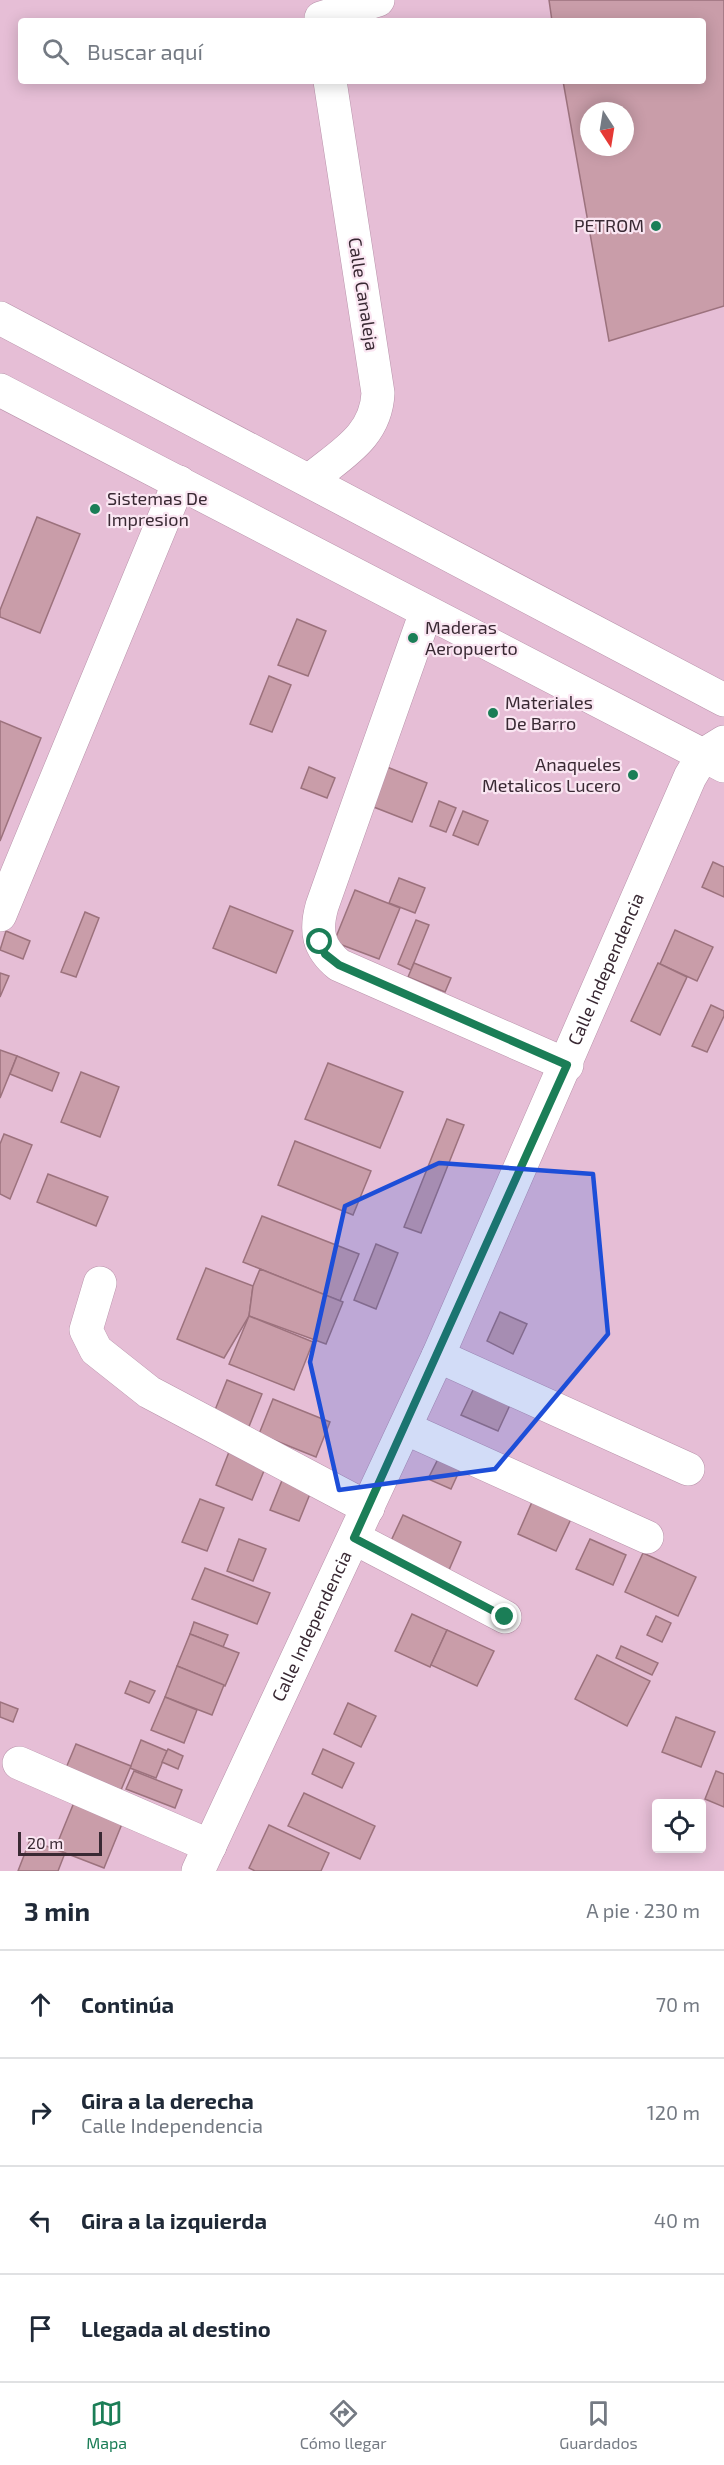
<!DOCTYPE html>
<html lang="es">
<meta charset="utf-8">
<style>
body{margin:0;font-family:"Exo 2",sans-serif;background:#f6f6f7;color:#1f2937}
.controls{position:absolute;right:18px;bottom:18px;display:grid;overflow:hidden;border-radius:6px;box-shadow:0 3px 15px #0003}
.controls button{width:54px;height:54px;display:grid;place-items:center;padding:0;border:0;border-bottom:2px solid #e0e1e3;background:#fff;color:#1f2937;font:30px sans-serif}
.compass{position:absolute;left:580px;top:102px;width:54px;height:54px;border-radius:50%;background:#fff;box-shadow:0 3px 15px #0003;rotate:168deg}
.scale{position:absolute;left:18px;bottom:15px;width:84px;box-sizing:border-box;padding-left:6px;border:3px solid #392933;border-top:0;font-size:16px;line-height:21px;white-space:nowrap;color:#392933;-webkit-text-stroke:4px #fae6f2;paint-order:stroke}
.stop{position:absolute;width:18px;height:18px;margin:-14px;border:4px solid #1b7e57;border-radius:50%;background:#fff}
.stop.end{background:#1b7e57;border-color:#fff;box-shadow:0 2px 6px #0008}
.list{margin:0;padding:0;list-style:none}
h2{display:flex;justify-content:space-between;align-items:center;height:78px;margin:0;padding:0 24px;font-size:26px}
h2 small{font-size:20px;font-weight:400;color:#747a83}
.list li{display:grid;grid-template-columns:39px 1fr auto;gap:18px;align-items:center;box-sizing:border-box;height:108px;padding:0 24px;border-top:2px solid #e0e1e3}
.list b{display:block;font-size:22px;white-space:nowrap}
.list p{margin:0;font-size:20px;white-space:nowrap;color:#747a83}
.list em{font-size:20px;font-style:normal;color:#747a83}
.icon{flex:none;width:33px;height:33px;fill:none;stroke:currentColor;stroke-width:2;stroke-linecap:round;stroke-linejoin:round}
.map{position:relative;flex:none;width:724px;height:1871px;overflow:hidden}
.search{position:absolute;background:#fff;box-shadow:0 3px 15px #0003;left:18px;right:18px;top:18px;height:66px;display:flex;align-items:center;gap:15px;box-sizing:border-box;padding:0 21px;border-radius:6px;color:#747a83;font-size:22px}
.sheet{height:510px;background:#fff}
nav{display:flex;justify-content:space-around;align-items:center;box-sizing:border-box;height:84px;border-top:2px solid #e0e1e3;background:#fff;font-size:16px;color:#747a83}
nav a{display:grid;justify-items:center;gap:3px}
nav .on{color:#1b7e57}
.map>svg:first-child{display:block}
</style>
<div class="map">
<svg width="724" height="1871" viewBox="0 0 724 1871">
<rect width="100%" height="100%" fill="#e6bed6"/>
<!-- building -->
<g fill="#c99da9" stroke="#9c727d" stroke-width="1.5" fill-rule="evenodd">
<path d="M549 0H724V306L609 341 563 81H703V21H552ZM589 111H625V147H589Z"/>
<polygon points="37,517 80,534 40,633 0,617 0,610"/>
<polygon points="297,619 326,631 308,676 278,665"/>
<polygon points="269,676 291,685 272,732 250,724"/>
<polygon points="0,721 41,738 0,841"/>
<polygon points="382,765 427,783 412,822 366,804"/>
<polygon points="309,767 335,778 327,798 301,788"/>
<polygon points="439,801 456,808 446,832 430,826"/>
<polygon points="463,811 488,821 478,845 453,835"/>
<polygon points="713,862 724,867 724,897 702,887"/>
<polygon points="399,878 425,888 415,913 389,903"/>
<polygon points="355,890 400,908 379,959 334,942"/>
<polygon points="230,906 293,931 276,973 213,948"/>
<polygon points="85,912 99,918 76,977 61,972"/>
<polygon points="416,920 429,925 411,970 398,964"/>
<polygon points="675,930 713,947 697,981 660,964"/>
<polygon points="6,931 30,941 23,959 0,950"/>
<polygon points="414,963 451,978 445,992 408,977"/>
<polygon points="658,963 687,977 660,1035 631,1021"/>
<polygon points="0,973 9,976 0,997"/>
<polygon points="711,1005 724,1011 724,1016 707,1052 692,1046"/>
<polygon points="0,1050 17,1056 0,1098"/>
<polygon points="17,1056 59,1073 52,1091 10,1074"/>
<polygon points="328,1063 403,1092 380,1148 305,1119"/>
<polygon points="81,1072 119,1087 100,1137 61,1122"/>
<polygon points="447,1119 464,1125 421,1233 404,1227"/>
<polygon points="4,1134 32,1145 10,1199 0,1194 0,1144"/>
<polygon points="295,1141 371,1171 353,1215 278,1185"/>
<polygon points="48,1174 108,1197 96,1226 37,1202"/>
<polygon points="262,1216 359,1254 340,1301 243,1262"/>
<polygon points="376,1244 398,1253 376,1309 354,1300"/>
<polygon points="206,1268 253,1286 249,1316 224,1358 177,1339"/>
<polygon points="260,1269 343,1302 326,1344 249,1316 253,1286"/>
<polygon points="500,1312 527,1324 513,1354 487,1341"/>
<polygon points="249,1316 313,1342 294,1390 229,1364"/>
<polygon points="227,1380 262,1394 248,1429 213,1415"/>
<polygon points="474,1388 510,1405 498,1431 461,1415"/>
<polygon points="273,1399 330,1422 316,1457 259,1434"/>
<polygon points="229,1452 266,1466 252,1500 216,1485"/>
<polygon points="440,1455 462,1465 451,1489 428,1479"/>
<polygon points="283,1478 312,1489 299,1521 270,1510"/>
<polygon points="200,1499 224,1508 207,1551 182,1542"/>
<polygon points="532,1502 571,1519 556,1551 518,1534"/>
<polygon points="403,1515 461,1542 449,1570 390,1543"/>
<polygon points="239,1539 266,1549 253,1581 227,1571"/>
<polygon points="590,1539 626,1555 613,1585 576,1569"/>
<polygon points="643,1553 696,1577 678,1616 625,1592"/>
<polygon points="205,1568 270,1593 257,1624 192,1599"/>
<polygon points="412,1614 447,1630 430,1667 395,1651"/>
<polygon points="656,1616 671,1623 662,1642 647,1635"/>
<polygon points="194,1622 228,1635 223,1647 190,1634"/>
<polygon points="447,1630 494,1651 477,1686 431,1665"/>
<polygon points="190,1634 239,1653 225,1686 177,1666"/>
<polygon points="621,1646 658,1663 652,1675 616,1658"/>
<polygon points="597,1655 650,1681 627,1726 575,1699"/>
<polygon points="177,1666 224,1685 212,1715 165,1697"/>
<polygon points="130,1681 155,1691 149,1703 125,1693"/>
<polygon points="165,1697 197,1710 184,1743 151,1730"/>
<polygon points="0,1702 18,1709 13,1722 0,1717"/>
<polygon points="348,1703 376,1716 361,1747 334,1734"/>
<polygon points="676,1717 715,1732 701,1767 662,1752"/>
<polygon points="141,1740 167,1751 156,1778 130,1768"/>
<polygon points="76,1744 131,1766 121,1790 66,1768"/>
<polygon points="168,1749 183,1756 178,1769 162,1762"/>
<polygon points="323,1749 354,1763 342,1788 312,1774"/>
<polygon points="134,1771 182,1790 175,1808 126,1789"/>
<polygon points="716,1771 724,1774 724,1807 705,1799"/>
<polygon points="304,1793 375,1826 360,1859 288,1826"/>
<polygon points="75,1800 124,1819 104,1868 55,1849"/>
<polygon points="269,1825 329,1853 321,1871 255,1871 249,1868"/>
<polygon points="30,1840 65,1853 58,1871 18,1871"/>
</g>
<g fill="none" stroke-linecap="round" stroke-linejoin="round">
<defs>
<g id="minor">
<polyline points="321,18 378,0"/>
<path d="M310 480C341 454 376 437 378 393L330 81"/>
<path d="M426 612 322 906C315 931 318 948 339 965L567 1065"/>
<polyline points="0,915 179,482"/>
<polyline points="100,1283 86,1330 96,1350 149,1392 368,1508"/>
<polyline points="438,1356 688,1469"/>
<polyline points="405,1428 647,1537"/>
<polyline points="354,1538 505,1617"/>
<polyline points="19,1763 210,1846"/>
<path id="s1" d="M198 1871 438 1356 690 777 703 755 724 742"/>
</g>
<g id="major">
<polyline points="0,318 724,700"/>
<polyline points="0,390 724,766"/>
</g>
</defs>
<!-- minor casing -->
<use href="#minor" stroke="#b892aa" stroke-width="34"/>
<!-- major casing -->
<use href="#major" stroke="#b892aa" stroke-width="34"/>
<!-- minor -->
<use href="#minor" stroke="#fff" stroke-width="33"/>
<!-- major -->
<use href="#major" stroke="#fff" stroke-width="33"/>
</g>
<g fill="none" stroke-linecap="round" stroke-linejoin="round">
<!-- route -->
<polyline stroke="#1b7e57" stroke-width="8" points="320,942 325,954 339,965 567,1065 354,1538 505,1617"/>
</g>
<!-- marked area -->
<path fill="#1d4ed8" fill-opacity="0.2" stroke="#1d4ed8" stroke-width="4.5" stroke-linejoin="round" d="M439 1163 593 1174 608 1334 495 1469 339 1490 310 1362 345 1206Z"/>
<!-- markers -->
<g fill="#1b7e57" stroke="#fae6f2" stroke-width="2">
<circle cx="656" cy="226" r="6"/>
<circle cx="95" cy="509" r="6"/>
<circle cx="413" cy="638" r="6"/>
<circle cx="493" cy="713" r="6"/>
<circle cx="633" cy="775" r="6"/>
</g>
<g text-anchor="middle" stroke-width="4.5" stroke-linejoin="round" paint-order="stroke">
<!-- poi labels -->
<g font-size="18" fill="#392933" stroke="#fae6f2" text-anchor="start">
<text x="644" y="232" text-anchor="end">PETROM</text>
<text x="107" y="505">Sistemas De<tspan x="107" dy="21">Impresion</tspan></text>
<text x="425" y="634">Maderas<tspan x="425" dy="21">Aeropuerto</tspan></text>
<text x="505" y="709">Materiales<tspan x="505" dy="21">De Barro</tspan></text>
<text x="621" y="771" text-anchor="end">Anaqueles<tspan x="621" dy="21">Metalicos Lucero</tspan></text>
</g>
<!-- street labels -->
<g font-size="18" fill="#392933" stroke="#fae6f2">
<text transform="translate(363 294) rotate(81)" y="6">Calle Canaleja</text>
<text dy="6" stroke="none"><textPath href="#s1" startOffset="990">Calle Independencia</textPath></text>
<text dy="6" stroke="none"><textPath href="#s1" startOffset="270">Calle Independencia</textPath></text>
</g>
</g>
</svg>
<div class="controls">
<button><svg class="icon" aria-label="locate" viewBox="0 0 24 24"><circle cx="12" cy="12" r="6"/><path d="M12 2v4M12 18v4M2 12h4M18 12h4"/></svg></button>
</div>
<svg class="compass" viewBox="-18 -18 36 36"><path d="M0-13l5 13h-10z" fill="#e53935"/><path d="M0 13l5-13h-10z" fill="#747a83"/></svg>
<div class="scale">20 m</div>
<div class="stop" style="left:320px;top:942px"></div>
<div class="stop end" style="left:505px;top:1617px"></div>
<div class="search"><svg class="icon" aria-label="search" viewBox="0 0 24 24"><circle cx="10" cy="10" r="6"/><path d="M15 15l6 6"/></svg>Buscar aquí</div>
</div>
<section class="sheet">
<h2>3 min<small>A pie · 230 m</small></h2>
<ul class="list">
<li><svg class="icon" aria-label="ahead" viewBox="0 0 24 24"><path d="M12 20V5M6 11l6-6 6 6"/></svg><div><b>Continúa</b></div><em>70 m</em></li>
<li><svg class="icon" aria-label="right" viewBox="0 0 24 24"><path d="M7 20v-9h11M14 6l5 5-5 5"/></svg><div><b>Gira a la derecha</b><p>Calle Independencia</p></div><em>120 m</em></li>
<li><svg class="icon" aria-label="left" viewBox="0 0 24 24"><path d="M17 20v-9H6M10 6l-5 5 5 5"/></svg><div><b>Gira a la izquierda</b></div><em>40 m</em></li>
<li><svg class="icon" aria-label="arrive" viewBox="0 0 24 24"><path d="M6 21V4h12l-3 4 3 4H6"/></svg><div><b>Llegada al destino</b></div></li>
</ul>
</section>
<nav>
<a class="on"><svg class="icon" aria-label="map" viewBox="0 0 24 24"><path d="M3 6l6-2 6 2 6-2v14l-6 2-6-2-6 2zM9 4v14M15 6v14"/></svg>Mapa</a>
<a><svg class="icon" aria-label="directions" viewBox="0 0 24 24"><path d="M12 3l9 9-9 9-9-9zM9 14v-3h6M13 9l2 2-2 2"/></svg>Cómo llegar</a>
<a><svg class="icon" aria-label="saved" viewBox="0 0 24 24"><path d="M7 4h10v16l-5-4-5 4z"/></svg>Guardados</a>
</nav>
